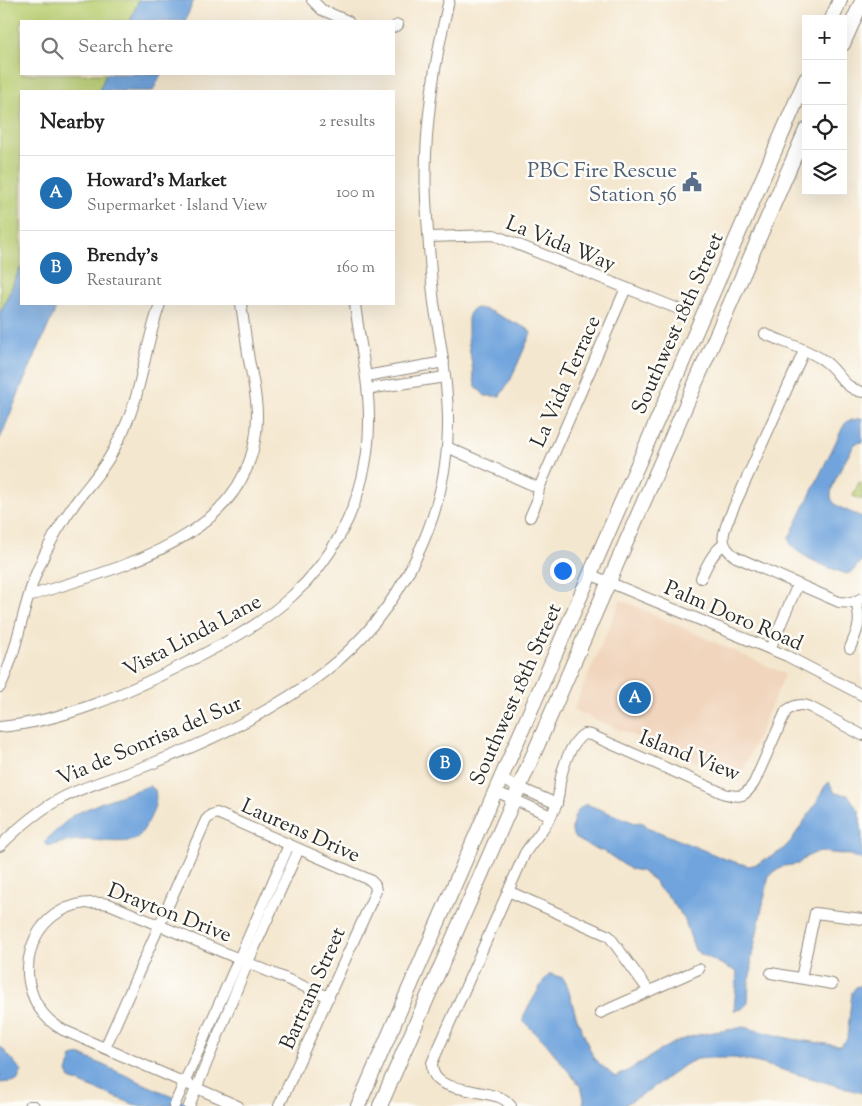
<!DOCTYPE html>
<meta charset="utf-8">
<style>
body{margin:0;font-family:"Sorts Mill Goudy",serif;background:#f6f6f6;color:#222}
.controls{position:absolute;right:15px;top:15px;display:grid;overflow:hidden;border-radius:0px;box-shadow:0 5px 20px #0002}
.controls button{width:45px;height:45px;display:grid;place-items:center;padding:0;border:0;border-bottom:1px solid #e0e0e0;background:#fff;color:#222;font:25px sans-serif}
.you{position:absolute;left:562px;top:570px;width:18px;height:18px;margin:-12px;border:4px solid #fff;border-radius:50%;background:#1a73e8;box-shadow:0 0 0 8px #1a73e833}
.badge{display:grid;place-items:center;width:32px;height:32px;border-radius:50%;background:#1f6fb2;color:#fff;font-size:16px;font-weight:700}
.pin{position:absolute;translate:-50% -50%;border:2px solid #fff;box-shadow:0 1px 5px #0006}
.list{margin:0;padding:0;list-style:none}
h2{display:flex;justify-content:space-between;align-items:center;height:65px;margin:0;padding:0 20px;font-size:21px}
h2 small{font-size:16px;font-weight:400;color:#767676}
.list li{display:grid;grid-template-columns:32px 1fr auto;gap:15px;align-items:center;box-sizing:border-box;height:75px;padding:0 20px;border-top:1px solid #e0e0e0}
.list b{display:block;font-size:19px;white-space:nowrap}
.list p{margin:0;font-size:16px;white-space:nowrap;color:#767676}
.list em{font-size:16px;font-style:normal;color:#767676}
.icon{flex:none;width:28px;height:28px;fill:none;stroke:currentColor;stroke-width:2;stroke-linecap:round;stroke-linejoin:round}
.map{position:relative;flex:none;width:862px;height:1106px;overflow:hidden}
.search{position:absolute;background:#fff;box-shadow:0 5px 20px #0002;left:20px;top:20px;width:375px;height:55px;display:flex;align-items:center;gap:12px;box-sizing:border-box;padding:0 18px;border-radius:0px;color:#767676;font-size:19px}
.panel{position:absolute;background:#fff;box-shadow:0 5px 20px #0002;left:20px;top:90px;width:375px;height:215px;border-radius:0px}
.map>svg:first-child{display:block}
</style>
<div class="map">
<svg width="862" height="1106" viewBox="0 0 862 1106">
<rect width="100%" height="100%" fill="#fdfcf7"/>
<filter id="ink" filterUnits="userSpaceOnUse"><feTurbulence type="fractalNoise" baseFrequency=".02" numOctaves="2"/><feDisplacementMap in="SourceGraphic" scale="10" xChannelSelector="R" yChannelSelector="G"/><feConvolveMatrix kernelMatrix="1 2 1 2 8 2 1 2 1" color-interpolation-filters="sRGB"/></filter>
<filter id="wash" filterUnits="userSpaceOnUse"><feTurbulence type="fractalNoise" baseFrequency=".0096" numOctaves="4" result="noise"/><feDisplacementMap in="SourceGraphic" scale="20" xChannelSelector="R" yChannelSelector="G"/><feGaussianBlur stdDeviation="1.12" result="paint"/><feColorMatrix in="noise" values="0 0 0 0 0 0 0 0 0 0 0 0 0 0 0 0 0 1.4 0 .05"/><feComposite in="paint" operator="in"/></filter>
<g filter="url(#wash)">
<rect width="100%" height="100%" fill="#f4e7cf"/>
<!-- built -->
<polygon fill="#f1d5bd" points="621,600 785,674 739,780 573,710"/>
<!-- green -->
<g fill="#bcd073" stroke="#747e4f">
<polygon points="0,0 139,0 130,21 21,21 21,74 106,74 99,91 21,91 21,266 0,314"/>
<polygon points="859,482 862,483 862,500 853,496"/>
</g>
<!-- water -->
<g fill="#71a4dd" stroke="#4e6884">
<polygon points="139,0 194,0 185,21 130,21"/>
<polygon points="106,74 161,74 153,91 99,91"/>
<polygon points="21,266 21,304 58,304 20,390 0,439 0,314"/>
<polygon points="477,308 487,310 528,329 531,333 511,379 500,396 485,396 475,385 468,339 468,318 471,310"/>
<path d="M862 418V442L856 443 853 447C848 457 826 490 832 500 836 508 854 513 862 517V560L853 571 847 574C832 569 789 554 789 538L843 427 847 421Z"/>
<path d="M829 782 835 793 848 795 859 811 862 835V860L850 855 823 852 815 853 806 857 798 864 784 866 769 875 751 961 752 969 749 979 748 1003 742 1009 734 1010 737 972 699 953 695 950 684 918 667 895 657 887 655 881 641 871 630 869 605 852 593 848 575 838 572 832C572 820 575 810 586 804L635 823C640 821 645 823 647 827L725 859 749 866 757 864 781 851 791 841 815 805 825 786Z"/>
<path d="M149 786 155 790C159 807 147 825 137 839 119 845 101 839 82 840 71 840 58 844 47 846L44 842 73 815 102 802Z"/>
<path d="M550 974 563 978 567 985 576 1016 594 1059 615 1077C637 1068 655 1051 676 1042 694 1034 715 1032 734 1029L743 1027 792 1039 840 1046 847 1039 852 992 856 987 862 985V1093L759 1063 735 1058H710L697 1059 684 1065 657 1085 623 1106H583L584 1098 581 1087 545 1042 523 1021 524 1015 544 980Z"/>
<polygon points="0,1046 22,1071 17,1081 0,1083"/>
<polygon points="81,1055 193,1106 138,1106 70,1079 67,1072 72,1057"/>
</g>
</g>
<g filter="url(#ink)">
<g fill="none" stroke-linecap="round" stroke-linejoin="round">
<defs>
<g id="street">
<polyline points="312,0 322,10 348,21"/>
<polyline points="394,27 398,25"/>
<polyline points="429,237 494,235 676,308"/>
<path d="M765 334C783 342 807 349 823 360 839 370 841 387 862 392"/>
<path d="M804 351 732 511C725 529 715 543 736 557L839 602 852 603 862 598"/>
<polyline points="366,376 444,362"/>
<polyline points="368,389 445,377"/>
<polyline points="447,447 539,488"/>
<polyline points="530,517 537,501 539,488 626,288"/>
<polyline points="589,574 787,656 862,695"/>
<path d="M701 578C707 565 712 553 724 544"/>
<path d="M29 596C120 567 257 537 257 416 257 397 253 379 249 360 246 341 244 323 241 304"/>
<path d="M850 648C858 629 862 622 856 602"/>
<polyline points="770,649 798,584"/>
<path d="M0 687C18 650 22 609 37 571 48 545 62 520 79 498 92 481 107 465 116 445 127 425 135 404 140 381 146 355 151 329 160 304"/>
<path d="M0 727C63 721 122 695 178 667 218 647 260 626 293 595 330 562 356 514 365 465 376 406 362 361 355 304"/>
<polyline points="500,779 557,804"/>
<polyline points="495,791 551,816"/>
<path d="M0 846C18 828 37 811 60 799 88 784 121 776 151 764 210 741 274 711 324 672 401 612 450 515 448 416 447 377 440 341 434 303 430 269 428 234 426 200 423 135 434 63 449 0"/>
<polyline points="508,891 609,936 649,991"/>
<polyline points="771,973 832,984"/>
<polyline points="801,978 815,913 862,919"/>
<polyline points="600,1013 699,969"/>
<polyline points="105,1048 206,820 211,815 217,813 370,880 375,885 376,891 279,1106"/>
<polyline points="29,1106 34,1106"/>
<polyline points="174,1106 289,845"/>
<polyline points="189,1106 248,962 299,849"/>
<path d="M238 1106 63 1030C0 994 26 890 109 904L329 997"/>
<path d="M511 1106 505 1100 499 1097C489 1094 478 1092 468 1090 451 1087 431 1084 432 1063L525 853C535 838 548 825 555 808 559 799 559 790 560 781 563 766 571 742 584 734L591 735 725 794C742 798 745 796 754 783L786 711C794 705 801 703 810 707L862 735"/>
</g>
<g id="secondary">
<polyline points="832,19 840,0"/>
<polyline points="843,44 862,1"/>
<polyline points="358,1106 806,79"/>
<polyline points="380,1106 806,130"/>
</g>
</defs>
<!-- street casing -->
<use href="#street" stroke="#90897d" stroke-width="12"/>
<!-- secondary casing -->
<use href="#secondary" stroke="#90897d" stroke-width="16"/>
<!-- street -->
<use href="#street" stroke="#fff" stroke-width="10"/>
<!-- secondary -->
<use href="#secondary" stroke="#fff" stroke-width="14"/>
</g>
</g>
<!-- icons -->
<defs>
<symbol id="civic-bare" viewBox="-9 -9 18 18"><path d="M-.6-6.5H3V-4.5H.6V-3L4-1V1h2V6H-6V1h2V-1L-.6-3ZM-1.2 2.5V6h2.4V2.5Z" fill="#5c6f8a" stroke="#fdfcf7" stroke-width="2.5" paint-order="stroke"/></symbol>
</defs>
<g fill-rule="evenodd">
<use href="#civic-bare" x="678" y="168" width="28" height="28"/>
</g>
<g text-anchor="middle" stroke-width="5" stroke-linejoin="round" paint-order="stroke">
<!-- service labels -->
<g font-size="21" fill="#4e5e75" stroke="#fdfcf7" text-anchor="end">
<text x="677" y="177">PBC Fire Rescue<tspan x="677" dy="24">Station 56</tspan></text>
</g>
<!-- street labels -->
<g font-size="21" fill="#2b2b2b" stroke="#fdfcf7">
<text transform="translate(561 243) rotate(22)" y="7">La Vida Way</text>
<text transform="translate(677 323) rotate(-66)" y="7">Southwest 18th Street</text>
<text transform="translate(565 381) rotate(-66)" y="7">La Vida Terrace</text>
<text transform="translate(734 615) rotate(23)" y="7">Palm Doro Road</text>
<text transform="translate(192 635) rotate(-28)" y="7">Vista Linda Lane</text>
<text transform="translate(515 694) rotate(-66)" y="7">Southwest 18th Street</text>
<text transform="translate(149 740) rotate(-23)" y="7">Via de Sonrisa del Sur</text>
<text transform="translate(690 755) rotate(21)" y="7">Island View</text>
<text transform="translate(301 830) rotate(24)" y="7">Laurens Drive</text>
<text transform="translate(170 912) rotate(21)" y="7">Drayton Drive</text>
<text transform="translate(312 988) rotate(-66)" y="7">Bartram Street</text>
</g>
</g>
</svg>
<div class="controls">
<button>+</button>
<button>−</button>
<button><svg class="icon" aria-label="locate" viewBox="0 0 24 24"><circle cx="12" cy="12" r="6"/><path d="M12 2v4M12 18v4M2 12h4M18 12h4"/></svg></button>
<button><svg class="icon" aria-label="layers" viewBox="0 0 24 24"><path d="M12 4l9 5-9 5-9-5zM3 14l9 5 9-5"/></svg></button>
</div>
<div class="you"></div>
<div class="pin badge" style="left:635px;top:698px">A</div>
<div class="pin badge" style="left:445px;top:764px">B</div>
<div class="search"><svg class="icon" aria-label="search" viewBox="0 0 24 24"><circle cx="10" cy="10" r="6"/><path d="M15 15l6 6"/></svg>Search here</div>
<section class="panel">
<h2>Nearby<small>2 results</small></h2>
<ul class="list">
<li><span class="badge">A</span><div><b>Howard's Market</b><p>Supermarket · Island View</p></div><em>100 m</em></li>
<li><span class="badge">B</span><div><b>Brendy's</b><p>Restaurant</p></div><em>160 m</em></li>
</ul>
</section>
</div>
